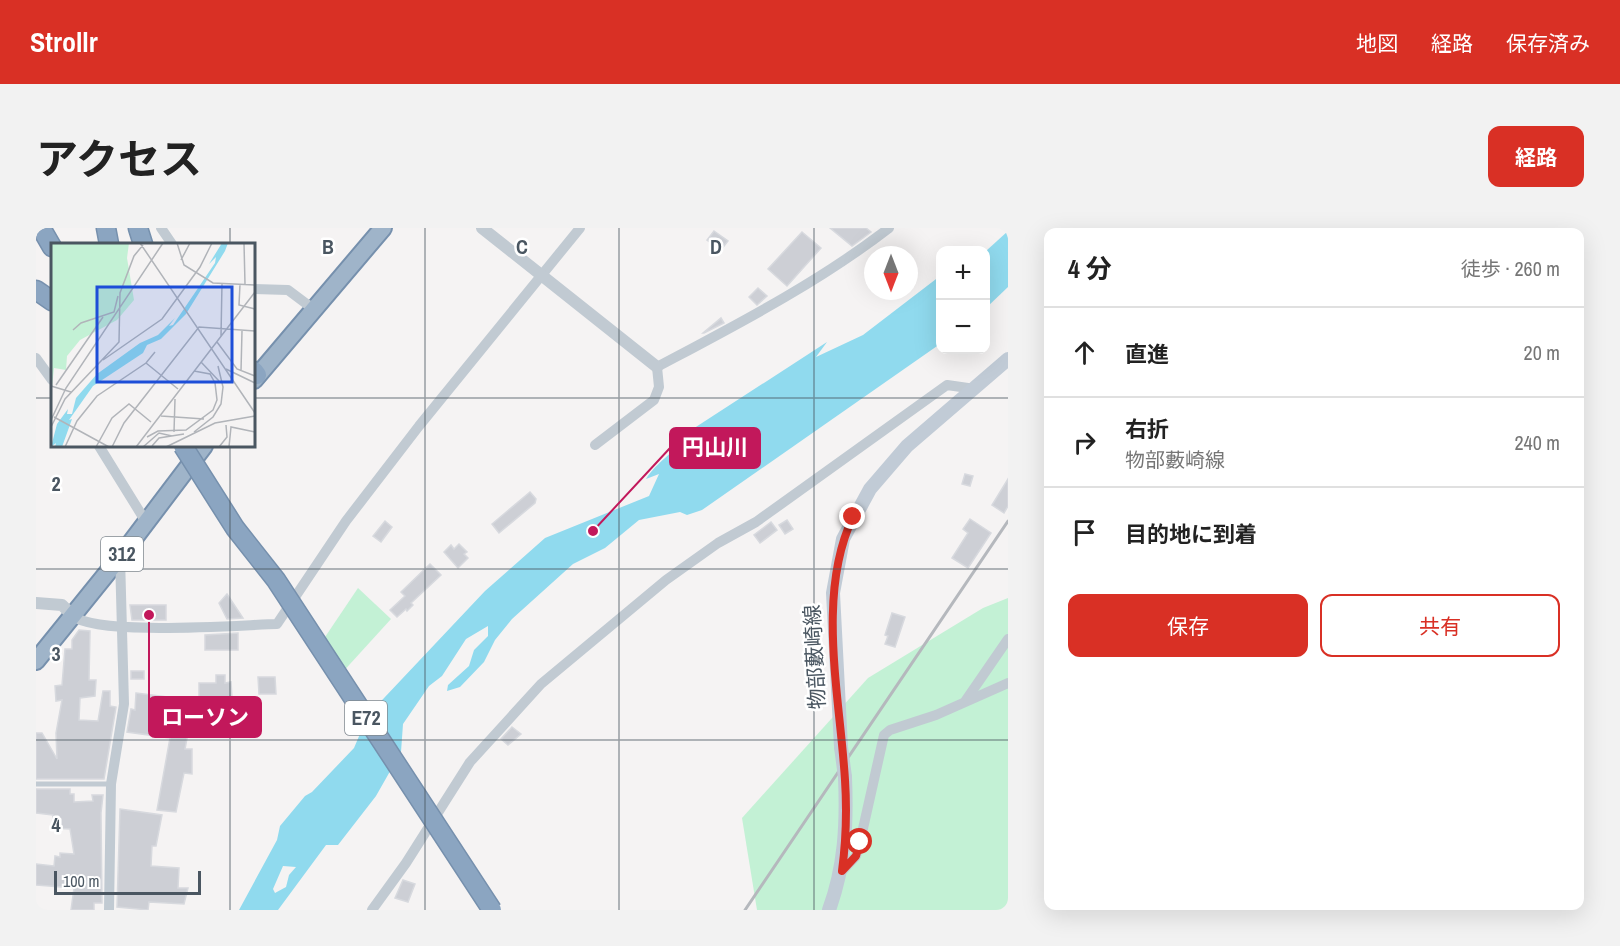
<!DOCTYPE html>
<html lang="ja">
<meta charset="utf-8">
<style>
body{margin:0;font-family:"Archivo Narrow","Noto Sans JP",sans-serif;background:#f2f2f2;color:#222}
.controls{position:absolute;right:18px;top:18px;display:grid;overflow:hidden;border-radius:12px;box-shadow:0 6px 24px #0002}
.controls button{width:54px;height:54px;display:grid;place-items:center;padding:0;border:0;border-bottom:2px solid #e0e0e0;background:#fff;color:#222;font:30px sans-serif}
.compass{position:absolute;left:828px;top:18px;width:54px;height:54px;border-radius:50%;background:#fff;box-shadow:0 6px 24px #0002;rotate:180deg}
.scale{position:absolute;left:18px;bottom:15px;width:147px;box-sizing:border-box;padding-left:6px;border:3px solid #4a5661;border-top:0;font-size:16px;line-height:21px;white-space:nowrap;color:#4a5661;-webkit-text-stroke:4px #fff;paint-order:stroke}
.stop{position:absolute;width:18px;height:18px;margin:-14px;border:4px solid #d93025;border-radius:50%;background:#fff}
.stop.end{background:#d93025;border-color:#fff;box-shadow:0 2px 6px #0008}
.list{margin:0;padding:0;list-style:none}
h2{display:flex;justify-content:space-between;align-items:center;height:78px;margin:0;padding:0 24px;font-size:26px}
h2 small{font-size:20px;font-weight:400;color:#767676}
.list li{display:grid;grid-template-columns:39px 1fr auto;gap:18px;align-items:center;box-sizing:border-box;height:90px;padding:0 24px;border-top:2px solid #e0e0e0}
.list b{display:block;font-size:22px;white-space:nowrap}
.list p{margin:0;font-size:20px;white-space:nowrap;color:#767676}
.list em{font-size:20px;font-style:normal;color:#767676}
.actions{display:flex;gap:12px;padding:18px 24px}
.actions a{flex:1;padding:14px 0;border:2px solid #d93025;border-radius:12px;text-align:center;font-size:21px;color:#d93025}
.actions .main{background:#d93025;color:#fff}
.icon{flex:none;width:33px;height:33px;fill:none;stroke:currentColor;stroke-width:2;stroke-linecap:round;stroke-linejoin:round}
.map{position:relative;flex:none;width:972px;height:682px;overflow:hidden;border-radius:12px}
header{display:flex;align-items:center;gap:36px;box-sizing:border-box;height:84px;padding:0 30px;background:#d93025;color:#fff}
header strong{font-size:28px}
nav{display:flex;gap:33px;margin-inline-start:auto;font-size:21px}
.intro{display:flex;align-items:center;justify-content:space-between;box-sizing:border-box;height:144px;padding:0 36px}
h1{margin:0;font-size:42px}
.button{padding:15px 27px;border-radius:12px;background:#d93025;color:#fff;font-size:21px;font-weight:700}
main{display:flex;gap:36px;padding:0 36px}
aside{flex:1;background:#fff;border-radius:12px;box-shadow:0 6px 24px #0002}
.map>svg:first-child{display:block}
</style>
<header>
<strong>Strollr</strong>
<nav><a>地図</a><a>経路</a><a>保存済み</a></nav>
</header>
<div class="intro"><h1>アクセス</h1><a class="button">経路</a></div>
<main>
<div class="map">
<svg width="972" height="682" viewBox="0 0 972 682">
<rect width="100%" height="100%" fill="#f5f3f3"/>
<!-- green -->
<g fill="#c3f1d5">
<polygon points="322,360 355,391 304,447 283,418"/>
<polygon points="972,370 972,682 721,682 706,590 832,450 947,380"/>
</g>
<!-- water -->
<g fill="#90daee" fill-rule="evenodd">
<polygon points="972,3 972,59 950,80 950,23"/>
<path d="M904 48V116L666 282 651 287 644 284 603 292 569 320 537 336 476 391 459 412 448 434 424 459 411 463 412 457 433 438 438 422 452 408V398L430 411 406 448 393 458 367 496 365 524 340 568 302 617H290L242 682H203L241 612 244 598 269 568 276 564 318 520 332 487 449 363 509 310 613 268 623 246 610 251C622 232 637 228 646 208L791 114 780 129 827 107ZM247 638 260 639 253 647 250 659 239 665 237 661Z"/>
</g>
<!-- building -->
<g fill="#cdcfd5" stroke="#d7d9de" stroke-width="1.5">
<polygon points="794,0 830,0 835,4 816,18"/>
<polygon points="678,3 692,13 685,22 671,12"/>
<polygon points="766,4 785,20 751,58 732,41"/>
<polygon points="722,60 731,68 721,77 713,69"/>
<polygon points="685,90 688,95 668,105 667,105"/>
<polygon points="929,246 937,248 934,258 926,256"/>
<polygon points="972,251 972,278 968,285 956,277"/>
<polygon points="494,264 500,271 499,275 463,305 456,296"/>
<polygon points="934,291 955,305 932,340 916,330 932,305 927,301"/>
<polygon points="751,292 757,301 749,306 743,297"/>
<polygon points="349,293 356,299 345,314 337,308"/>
<polygon points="735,294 741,302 724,315 718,307"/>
<polygon points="423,316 431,324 428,326 432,330 422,340 408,324 415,317 418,321"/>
<polygon points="394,336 405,347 375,375 377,377 371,383 370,381 361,389 354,382 369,368 365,364"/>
<polygon points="191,366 207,390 191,391 183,375"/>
<polygon points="94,377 130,377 130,392 96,392"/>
<polygon points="856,385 869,389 859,419 849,416 852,408 849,407"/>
<polygon points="43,402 54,403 53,452 60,452 59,468 44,470 43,492 62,493 67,463 74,463 74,478 80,479 68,551 0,551 0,505 6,505 21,531 20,505 26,472 20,473 19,458 26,457 29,421 36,421 36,412"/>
<polygon points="202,405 202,422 169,422 169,407"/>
<rect x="95" y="443" width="13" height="8"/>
<polygon points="180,447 189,447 189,455 195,454 196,471 163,472 163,455 180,455"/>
<polygon points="222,449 239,449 240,466 223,466"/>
<polygon points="100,465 139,470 140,492 154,494 149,521 156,521 156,546 148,545 140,584 121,582 134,510 91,504 95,481 99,482"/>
<polygon points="476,499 485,506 472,517 465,511"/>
<polygon points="0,561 34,561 34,566 38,566 38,574 57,573 56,567 67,567 65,585 66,675 58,675 58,682 35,682 38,660 0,657 0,636 18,638 19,628 24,629 24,625 38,626 34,601 16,600 17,587 0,585"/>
<polygon points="84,581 126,587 120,618 116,618 115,638 143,640 142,660 152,660 148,676 113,674 112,682 81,679"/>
<polygon points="367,652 379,656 372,674 359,670"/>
</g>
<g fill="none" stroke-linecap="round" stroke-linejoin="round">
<defs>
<g id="trunk">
<polyline points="218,152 347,0"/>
<polyline points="0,433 84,329 168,218"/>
</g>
<g id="motorway">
<polyline points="5,0 16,19"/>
<polyline points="70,0 73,16"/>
<polyline points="102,0 107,16"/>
<polyline points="0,62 16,73"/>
<polyline points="218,143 221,147"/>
</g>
</defs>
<!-- trunk casing -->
<use href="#trunk" stroke="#7690ad" stroke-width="20"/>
<!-- motorway casing -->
<use href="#motorway" stroke="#7690ad" stroke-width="21"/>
<!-- service -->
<polyline stroke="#c1cad2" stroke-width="5" points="0,556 75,556"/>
<!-- minor -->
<g stroke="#c1cad2" stroke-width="10">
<polyline points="125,0 136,16"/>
<polyline points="218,61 252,62 276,80"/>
<polyline points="0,130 16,152"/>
<path d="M559 217 618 172 623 159 621 139C700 97 782 55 853 0"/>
<polyline points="63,218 110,294"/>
<path d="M37 388C62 408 203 397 241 396L310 293 383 198 544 0"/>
<polyline points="930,472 972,411"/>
<polyline points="806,643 820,628 824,614 848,507 854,502 900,487 972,455"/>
<polyline points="73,682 75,556 88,476 84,329"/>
<polyline points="336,682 370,635 434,534 505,456 630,352 682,315 720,294 911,157 939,161"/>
</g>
<!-- tertiary -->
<g stroke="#c1cad2" stroke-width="12">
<polyline points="446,0 621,139"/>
<polyline points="0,375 26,377 37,388"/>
</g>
<!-- secondary -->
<g stroke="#c1cbd6" stroke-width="14">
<polyline points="805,519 797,365 807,311 834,261 871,218 972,131"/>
<path d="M793 682C809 638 811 596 809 549"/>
</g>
<!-- trunk -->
<use href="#trunk" stroke="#9fb4c9" stroke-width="16"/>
<!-- motorway -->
<use href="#motorway" stroke="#8ba5c1" stroke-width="18"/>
<!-- rail -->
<polyline stroke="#b5b8bd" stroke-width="3" points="709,682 972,293"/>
<defs>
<polyline id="motorway-bridge" points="147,218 199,300 240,352 456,682"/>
</defs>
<!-- motorway-bridge casing -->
<use href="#motorway-bridge" stroke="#7690ad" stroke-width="21" stroke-linecap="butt"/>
<!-- secondary-bridge -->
<polyline stroke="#c1cbd6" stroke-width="14" points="805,519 809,549"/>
<!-- motorway-bridge -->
<use href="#motorway-bridge" stroke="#8ba5c1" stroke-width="18"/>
</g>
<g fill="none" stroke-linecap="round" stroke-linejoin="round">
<!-- route -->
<path stroke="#d93025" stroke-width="8" d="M817 289C780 366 804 469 809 552 811 583 810 613 806 643L820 628 824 614"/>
</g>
<!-- grid -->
<path fill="none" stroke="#4a5661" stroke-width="1.5" stroke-opacity="0.55" d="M194 0V16M389 0V682M583 0V682M778 0V682M0 170H16M218 170H972M194 218V682M0 341H972M0 512H972"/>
<g text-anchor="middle" stroke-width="5" stroke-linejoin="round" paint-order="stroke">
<!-- shield labels -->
<g fill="#fff" stroke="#808990" stroke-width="1.5">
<rect x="65" y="309" width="42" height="34" rx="4.5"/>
<rect x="309" y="473" width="42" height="34" rx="4.5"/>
</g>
<g font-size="20" font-weight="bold" fill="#4a5661">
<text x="86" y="333">312</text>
<text x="330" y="497">E72</text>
</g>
<!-- street labels -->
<g font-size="21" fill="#4a5661" stroke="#fff">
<text transform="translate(779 429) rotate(-93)" y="7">物部藪崎線</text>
</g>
</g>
<!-- overview -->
<g transform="translate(15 15)">
<rect width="204" height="204" fill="#f5f3f3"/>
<path d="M0 0H78L76 15 83 57 66 77 29 97 16 113 15 127 3 125 0 153Z" fill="#c3f1d5"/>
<path d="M171 0H177L174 8 135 71 110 96 96 102 92 110 42 143 18 177 21 176 11 204H4L5 200 0 204 6 181 17 166 16 171H21L25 155 46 131 89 100 107 92 124 75 118 83 122 82 164 20 165 14 158 21Z" fill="#90daee"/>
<path fill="none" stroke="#b1b4b9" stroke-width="1.5" d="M89 0 204 170M126 0 133 22 162 40 204 42M193 0 194 41M130 17 139 0M189 41 188 62 204 66M22 87 30 80 63 69 67 53M170 93 171 40M166 99 186 126 204 133M52 117 111 76 149 24 161 0M150 119 168 138M95 120 127 146M175 126 204 140M190 128 191 88M5 142 52 74M0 143 20 149M110 173 153 176M3 174 58 204M0 177 15 145 112 0M0 184 14 156 68 99 69 50 83 13 92 2M123 189 124 156M143 189 162 174 170 161 172 144 167 123M96 194 107 188 135 187 162 167 166 157 164 140 159 131 143 128M101 203 108 195 133 191M14 204 26 178 46 153 95 120 104 109M45 204 61 175 78 161 100 179M61 204 73 180 148 84 204 88M85 204 204 49M92 204 108 190 121 193M115 204 164 180 204 173M168 204 176 194 175 182M178 204 180 184 204 189"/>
<path fill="#1d4ed8" fill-opacity="0.15" stroke="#1d4ed8" stroke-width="3" d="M46 44H181V139H46Z"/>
<rect width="204" height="204" fill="none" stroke="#4a5661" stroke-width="3"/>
</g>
<g font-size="20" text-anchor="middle" font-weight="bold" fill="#4a5661" stroke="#fff" stroke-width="5" stroke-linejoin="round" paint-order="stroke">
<text x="292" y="26">B</text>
<text x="486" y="26">C</text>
<text x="680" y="26">D</text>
<text x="20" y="263">2</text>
<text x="20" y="433">3</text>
<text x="20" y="604">4</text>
</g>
<!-- callouts -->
<path fill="none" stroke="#c2185b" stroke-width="2" d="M557 303L634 220M113 387L113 489"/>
<g fill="#c2185b" stroke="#fff" stroke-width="2">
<circle cx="557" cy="303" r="6"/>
<circle cx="113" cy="387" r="6"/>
</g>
<g fill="#c2185b" stroke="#c2185b" stroke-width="2">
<rect x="634" y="200" width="90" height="40" rx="6"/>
<rect x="113" y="469" width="112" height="40" rx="6"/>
</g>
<g font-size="22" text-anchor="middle" font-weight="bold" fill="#fff">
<text x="679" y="227">円山川</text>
<text x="169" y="497">ローソン</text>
</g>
</svg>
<div class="controls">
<button>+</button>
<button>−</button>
</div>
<svg class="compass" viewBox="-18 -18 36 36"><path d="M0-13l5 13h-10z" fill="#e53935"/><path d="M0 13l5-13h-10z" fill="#767676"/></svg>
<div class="scale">100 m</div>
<div class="stop" style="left:824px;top:614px"></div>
<div class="stop end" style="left:817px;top:289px"></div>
</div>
<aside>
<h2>4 分<small>徒歩 · 260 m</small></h2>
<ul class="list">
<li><svg class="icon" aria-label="ahead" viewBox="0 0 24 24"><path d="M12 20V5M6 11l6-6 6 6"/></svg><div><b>直進</b></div><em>20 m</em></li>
<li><svg class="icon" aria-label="right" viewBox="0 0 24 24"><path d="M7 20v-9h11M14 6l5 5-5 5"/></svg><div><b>右折</b><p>物部藪崎線</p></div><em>240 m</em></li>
<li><svg class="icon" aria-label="arrive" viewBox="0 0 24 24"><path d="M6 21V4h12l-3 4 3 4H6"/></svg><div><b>目的地に到着</b></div></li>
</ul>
<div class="actions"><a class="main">保存</a><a>共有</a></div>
</aside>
</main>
